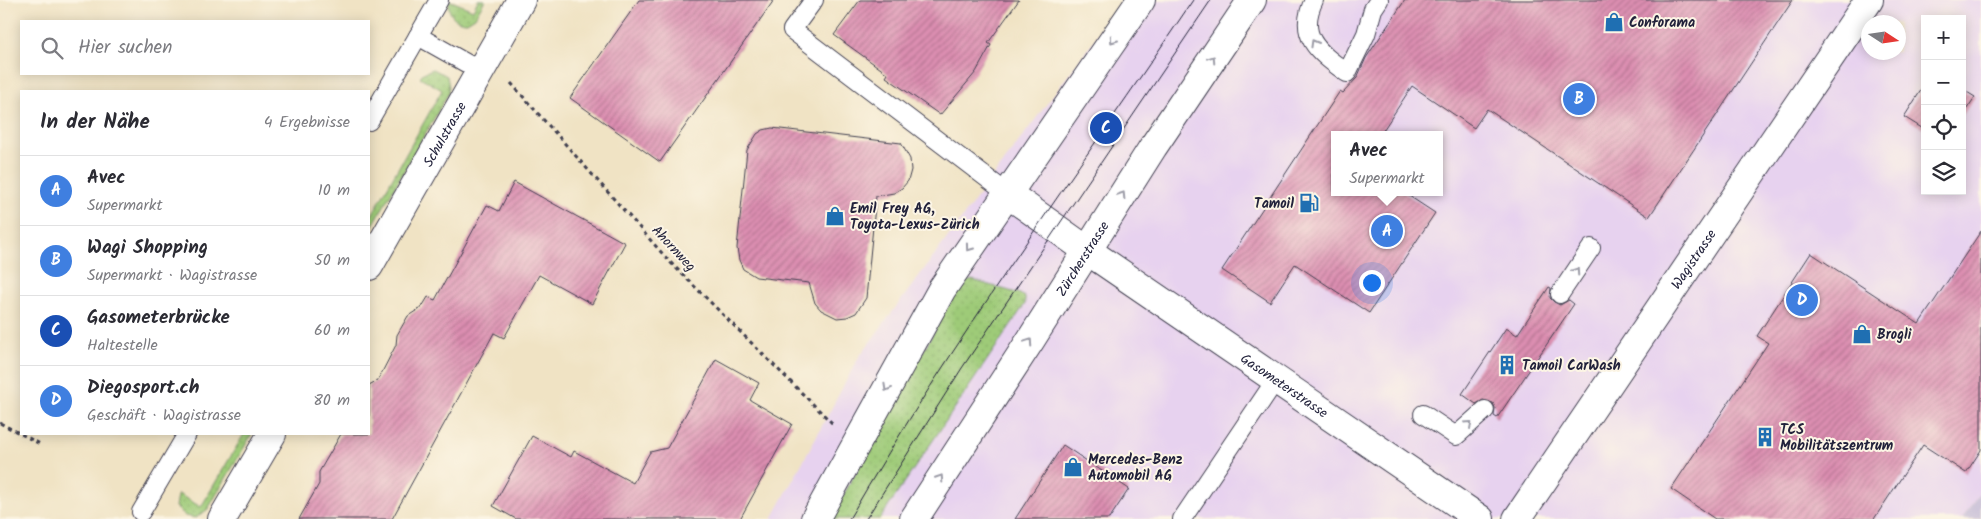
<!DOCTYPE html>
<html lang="de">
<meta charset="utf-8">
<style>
body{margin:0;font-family:Kalam,sans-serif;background:#f7f7f7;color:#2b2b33}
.controls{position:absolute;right:15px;top:15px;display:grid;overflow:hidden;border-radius:0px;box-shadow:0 2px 12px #0003}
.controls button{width:45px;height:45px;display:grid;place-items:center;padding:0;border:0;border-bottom:1px solid #e1e1e2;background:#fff;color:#2b2b33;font:25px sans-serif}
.compass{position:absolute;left:1861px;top:15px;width:45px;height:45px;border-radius:50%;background:#fff;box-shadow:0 2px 12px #0003;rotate:102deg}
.you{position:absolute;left:1371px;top:282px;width:18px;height:18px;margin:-12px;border:4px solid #fff;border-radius:50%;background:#1a73e8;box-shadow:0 0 0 8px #1a73e833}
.badge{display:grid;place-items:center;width:32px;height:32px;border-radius:50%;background:#0b8043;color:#fff;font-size:16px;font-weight:700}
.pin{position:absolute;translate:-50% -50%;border:2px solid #fff;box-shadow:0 1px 5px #0006}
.popup{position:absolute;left:1331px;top:131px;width:112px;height:65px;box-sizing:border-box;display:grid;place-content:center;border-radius:0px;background:#fff;filter:drop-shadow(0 1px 4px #0005);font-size:16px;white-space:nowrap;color:#7c7c81}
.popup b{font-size:19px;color:#2b2b33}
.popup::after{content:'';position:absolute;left:50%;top:100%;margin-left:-10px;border:10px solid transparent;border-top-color:#fff}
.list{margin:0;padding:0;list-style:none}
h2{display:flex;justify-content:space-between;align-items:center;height:65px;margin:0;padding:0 20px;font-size:21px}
h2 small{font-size:16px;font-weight:400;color:#7c7c81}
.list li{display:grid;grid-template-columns:32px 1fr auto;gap:15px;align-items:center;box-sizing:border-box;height:70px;padding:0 20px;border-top:1px solid #e1e1e2}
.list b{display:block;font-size:19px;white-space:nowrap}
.list p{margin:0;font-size:16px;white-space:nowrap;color:#7c7c81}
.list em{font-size:16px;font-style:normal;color:#7c7c81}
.icon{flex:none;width:28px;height:28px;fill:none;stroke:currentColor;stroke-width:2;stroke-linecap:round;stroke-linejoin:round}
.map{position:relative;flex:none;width:1981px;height:519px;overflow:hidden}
.search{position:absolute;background:#fff;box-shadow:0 2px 12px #0003;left:20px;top:20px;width:350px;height:55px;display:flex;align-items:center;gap:12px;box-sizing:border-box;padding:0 18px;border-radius:0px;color:#7c7c81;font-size:19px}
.panel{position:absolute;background:#fff;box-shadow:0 2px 12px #0003;left:20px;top:90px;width:350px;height:345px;border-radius:0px}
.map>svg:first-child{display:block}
</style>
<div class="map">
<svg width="1981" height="519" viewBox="0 0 1981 519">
<defs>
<pattern id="grass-dots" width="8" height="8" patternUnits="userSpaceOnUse" patternTransform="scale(1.25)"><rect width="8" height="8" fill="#9ecb78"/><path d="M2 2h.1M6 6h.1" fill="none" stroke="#88ae69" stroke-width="1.8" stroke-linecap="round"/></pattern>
<pattern id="building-hatch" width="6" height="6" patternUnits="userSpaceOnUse" patternTransform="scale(1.25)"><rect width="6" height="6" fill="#dc8eb1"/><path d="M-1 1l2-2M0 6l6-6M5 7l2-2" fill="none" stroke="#b27491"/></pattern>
</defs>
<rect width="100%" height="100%" fill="#fcf5e5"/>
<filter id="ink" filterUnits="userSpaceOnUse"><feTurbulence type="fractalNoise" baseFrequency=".02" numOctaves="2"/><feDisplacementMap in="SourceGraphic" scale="10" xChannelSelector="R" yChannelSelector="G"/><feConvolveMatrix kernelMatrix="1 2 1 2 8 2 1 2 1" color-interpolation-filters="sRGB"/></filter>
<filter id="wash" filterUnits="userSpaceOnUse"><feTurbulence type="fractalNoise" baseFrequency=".0096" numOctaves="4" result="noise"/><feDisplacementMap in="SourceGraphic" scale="20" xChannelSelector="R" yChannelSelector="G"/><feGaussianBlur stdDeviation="1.12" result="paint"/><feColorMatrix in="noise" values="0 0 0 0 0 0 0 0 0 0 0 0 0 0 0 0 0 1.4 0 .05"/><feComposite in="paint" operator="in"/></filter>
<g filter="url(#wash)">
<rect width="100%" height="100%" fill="#f0e3c4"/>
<!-- built -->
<path fill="#e7d2ef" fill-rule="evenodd" d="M1124 0H1981V491L1962 519H772L859 357ZM1925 19H1962V191H1925ZM1868 22H1898V52H1868ZM1334 135H1440V192H1334Z"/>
<!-- railway -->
<polygon fill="#c8bfd8" points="1981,491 1981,519 1962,519"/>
<!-- grass -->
<g fill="url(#grass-dots)" stroke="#60765a">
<path d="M449 0 473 10 478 0H485L475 17 467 22C454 22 447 13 449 0Z"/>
<polygon points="433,69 447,76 449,87 448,94 369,232 369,220 442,90 420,77 423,73"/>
<polygon points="972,280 1020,294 1025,297 1025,304 880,519 830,519 961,283"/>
<polygon points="244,434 252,434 208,509 196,518 185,516 176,507 178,494 201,507"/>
</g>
<g id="blocks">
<!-- building -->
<g fill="url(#building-hatch)">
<polygon points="639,0 774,0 660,162 570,98"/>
<polygon points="860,0 1019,0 988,43 991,45 976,72 940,115 886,77 888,74 834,35"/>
<polygon points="1405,0 1793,0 1649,217 1487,109 1474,128 1412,86 1380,135 1334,135 1334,192 1403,192 1435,213 1369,313 1295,264 1270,302 1222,270 1340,91 1343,93 1357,78 1366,58"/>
<polygon points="1925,84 1925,130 1904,117"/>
<polygon points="1962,89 1975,97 1962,116"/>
<polygon points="772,128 901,143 910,159 911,170 908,181 902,188 894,193 876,196 866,298 856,313 847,317 837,318 821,310 815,303 809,283 756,277 743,269 739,260 737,248 747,150 757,134 763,130"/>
<polygon points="514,182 625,243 592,304 539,275 504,338 494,333 392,519 299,519 319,484 319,472 341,434 369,434 369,385 378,380 396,345 397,335 408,316 422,307 428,297 435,300 487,205 499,211"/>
<polygon points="1981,231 1981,450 1966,473 1923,445 1874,519 1715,519 1671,489 1768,343 1757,336 1811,253 1919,324"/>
<polygon points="1549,287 1551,288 1550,298 1554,302 1560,305 1569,300 1574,304 1497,418 1494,416 1495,408 1493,403 1483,400 1476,404 1462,394 1506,328 1517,335"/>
<polygon points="716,359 759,383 750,400 792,424 740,519 516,519 493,506 532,436 571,457 574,451 633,483 650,452 667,448"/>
<polygon points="1063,445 1129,489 1109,519 1015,519"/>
</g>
</g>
</g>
<g filter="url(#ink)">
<use href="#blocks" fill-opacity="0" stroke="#413f50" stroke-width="1"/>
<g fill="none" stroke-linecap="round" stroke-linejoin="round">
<defs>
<g id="service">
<polyline points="814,0 792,30 1008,194"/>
<path d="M1314 0C1296 37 1320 53 1347 73L1366 34 1373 9 1379 0"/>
<polyline points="418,36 439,0"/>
<polyline points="369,121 418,36 482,72"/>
<polyline points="1560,294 1591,248"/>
<polyline points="1423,414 1456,436 1485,410"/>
<polyline points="141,512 187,434"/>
<polyline points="1182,519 1275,381"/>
</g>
<g id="minor">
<path id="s1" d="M369 266 521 0"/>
<polyline points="222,519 272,434"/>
<path id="s2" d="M1517 519 1869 0"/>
</g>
<g id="tertiary">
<path id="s3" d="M1088 251 1480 519"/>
</g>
<g id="secondary">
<polyline points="1008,194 1088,251"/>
<polyline points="815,519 942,289 1141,0"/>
<path id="s4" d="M914 519 1030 341 1153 147 1252 0"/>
</g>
</defs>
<!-- service casing -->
<use href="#service" stroke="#413f50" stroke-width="20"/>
<!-- minor casing -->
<use href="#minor" stroke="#413f50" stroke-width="30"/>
<!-- tertiary casing -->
<use href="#tertiary" stroke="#413f50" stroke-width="30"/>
<!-- secondary casing -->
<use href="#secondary" stroke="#413f50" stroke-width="30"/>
<!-- path -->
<g stroke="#413f50" stroke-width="3" stroke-dasharray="4 4" stroke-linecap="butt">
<polyline points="511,83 669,261 833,424"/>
<polyline points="0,423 40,444"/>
</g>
<!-- service -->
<use href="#service" stroke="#fff" stroke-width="18"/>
<!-- minor -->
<use href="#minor" stroke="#fff" stroke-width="28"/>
<!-- tertiary -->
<use href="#tertiary" stroke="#fff" stroke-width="28"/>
<!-- secondary -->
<use href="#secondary" stroke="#fff" stroke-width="28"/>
<!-- tram -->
<g stroke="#22223b" stroke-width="1">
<path d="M849 519C953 340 1077 172 1193 0"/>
<polyline points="866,519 962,368 1211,0"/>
</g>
</g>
<!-- one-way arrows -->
<defs><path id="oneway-chevron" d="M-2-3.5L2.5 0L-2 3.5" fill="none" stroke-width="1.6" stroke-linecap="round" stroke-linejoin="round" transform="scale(1.25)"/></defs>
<g stroke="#9c9ca7">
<use href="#oneway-chevron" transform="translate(1113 40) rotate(125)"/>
<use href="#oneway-chevron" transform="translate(1314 43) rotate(-120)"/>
<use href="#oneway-chevron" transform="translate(1212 59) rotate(-56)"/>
<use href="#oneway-chevron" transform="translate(1122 195) rotate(-58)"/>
<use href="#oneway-chevron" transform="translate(969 248) rotate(126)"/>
<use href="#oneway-chevron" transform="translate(1576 271) rotate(-56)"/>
<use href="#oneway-chevron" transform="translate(1029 342) rotate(-56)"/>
<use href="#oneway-chevron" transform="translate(887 388) rotate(119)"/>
<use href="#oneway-chevron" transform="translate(1469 424) rotate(-42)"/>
<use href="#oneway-chevron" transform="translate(940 478) rotate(-57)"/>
</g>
</g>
<!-- icons -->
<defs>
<symbol id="shop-bare" viewBox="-9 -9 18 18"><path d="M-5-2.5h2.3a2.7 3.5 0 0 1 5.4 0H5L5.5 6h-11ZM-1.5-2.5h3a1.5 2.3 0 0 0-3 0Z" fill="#1f6fb2" stroke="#fcf5e5" stroke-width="2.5" paint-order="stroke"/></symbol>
<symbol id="fuel-bare" viewBox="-9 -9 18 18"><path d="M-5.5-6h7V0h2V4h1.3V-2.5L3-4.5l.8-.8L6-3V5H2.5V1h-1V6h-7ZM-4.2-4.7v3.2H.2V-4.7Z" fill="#1f6fb2" stroke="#fcf5e5" stroke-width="2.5" paint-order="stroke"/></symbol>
<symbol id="building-bare" viewBox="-9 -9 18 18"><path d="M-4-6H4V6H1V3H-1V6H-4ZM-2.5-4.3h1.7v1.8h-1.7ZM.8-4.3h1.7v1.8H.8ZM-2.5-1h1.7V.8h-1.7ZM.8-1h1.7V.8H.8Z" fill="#1f6fb2" stroke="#fcf5e5" stroke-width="2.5" paint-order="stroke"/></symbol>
</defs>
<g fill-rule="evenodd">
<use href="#shop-bare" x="1600" y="8" width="28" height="28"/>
<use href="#fuel-bare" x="1295" y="189" width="28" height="28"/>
<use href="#shop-bare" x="821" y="202" width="28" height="28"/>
<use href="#shop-bare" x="1848" y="320" width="28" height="28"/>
<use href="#building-bare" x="1493" y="351" width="28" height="28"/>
<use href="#building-bare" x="1751" y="423" width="28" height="28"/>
<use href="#shop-bare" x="1059" y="453" width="28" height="28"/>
</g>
<g text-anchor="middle" stroke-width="4" stroke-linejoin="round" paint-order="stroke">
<!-- poi labels -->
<g font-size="14" font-weight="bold" fill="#22223b" stroke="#fcf5e5" text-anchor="start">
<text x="1629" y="27">Conforama</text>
<text x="1294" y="208" text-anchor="end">Tamoil</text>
<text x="850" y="213">Emil Frey AG,<tspan x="850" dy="16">Toyota-Lexus-Zürich</tspan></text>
<text x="1877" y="339">Brogli</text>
<text x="1522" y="370">Tamoil CarWash</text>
<text x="1780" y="434">TCS<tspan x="1780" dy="16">Mobilitätszentrum</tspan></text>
<text x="1088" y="464">Mercedes-Benz<tspan x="1088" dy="16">Automobil AG</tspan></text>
</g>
<!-- street labels -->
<g font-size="14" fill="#22223b" stroke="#fcf5e5">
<text dy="5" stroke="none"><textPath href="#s1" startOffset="152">Schulstrasse</textPath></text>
<text transform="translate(674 248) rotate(47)" y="5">Ahornweg</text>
<text dy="5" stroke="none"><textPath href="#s4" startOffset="310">Zürcherstrasse</textPath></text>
<text dy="5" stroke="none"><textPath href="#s2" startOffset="314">Wagistrasse</textPath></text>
<text dy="5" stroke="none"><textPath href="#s3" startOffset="238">Gasometerstrasse</textPath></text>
</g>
</g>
</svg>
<div class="controls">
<button>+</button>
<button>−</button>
<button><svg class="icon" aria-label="locate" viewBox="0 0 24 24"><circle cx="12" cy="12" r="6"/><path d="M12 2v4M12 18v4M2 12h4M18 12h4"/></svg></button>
<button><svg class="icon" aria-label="layers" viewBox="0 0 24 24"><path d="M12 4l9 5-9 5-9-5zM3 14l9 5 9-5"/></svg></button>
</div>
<svg class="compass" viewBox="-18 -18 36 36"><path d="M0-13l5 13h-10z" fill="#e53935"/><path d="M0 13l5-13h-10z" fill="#7c7c81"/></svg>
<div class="you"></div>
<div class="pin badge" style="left:1387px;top:231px;background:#3f7fe0">A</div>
<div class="popup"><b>Avec</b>Supermarkt</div>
<div class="pin badge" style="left:1579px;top:99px;background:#3f7fe0">B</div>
<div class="pin badge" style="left:1106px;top:128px;background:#1a4fb4">C</div>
<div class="pin badge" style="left:1802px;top:300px;background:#3f7fe0">D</div>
<div class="search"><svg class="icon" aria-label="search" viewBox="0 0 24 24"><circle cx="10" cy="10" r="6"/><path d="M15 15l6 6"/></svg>Hier suchen</div>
<section class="panel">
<h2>In der Nähe<small>4 Ergebnisse</small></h2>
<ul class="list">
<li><span class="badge" style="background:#3f7fe0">A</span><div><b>Avec</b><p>Supermarkt</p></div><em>10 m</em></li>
<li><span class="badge" style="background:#3f7fe0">B</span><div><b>Wagi Shopping</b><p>Supermarkt · Wagistrasse</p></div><em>50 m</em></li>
<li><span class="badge" style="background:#1a4fb4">C</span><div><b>Gasometerbrücke</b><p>Haltestelle</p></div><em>60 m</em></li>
<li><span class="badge" style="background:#3f7fe0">D</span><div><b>Diegosport.ch</b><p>Geschäft · Wagistrasse</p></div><em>80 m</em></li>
</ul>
</section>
</div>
